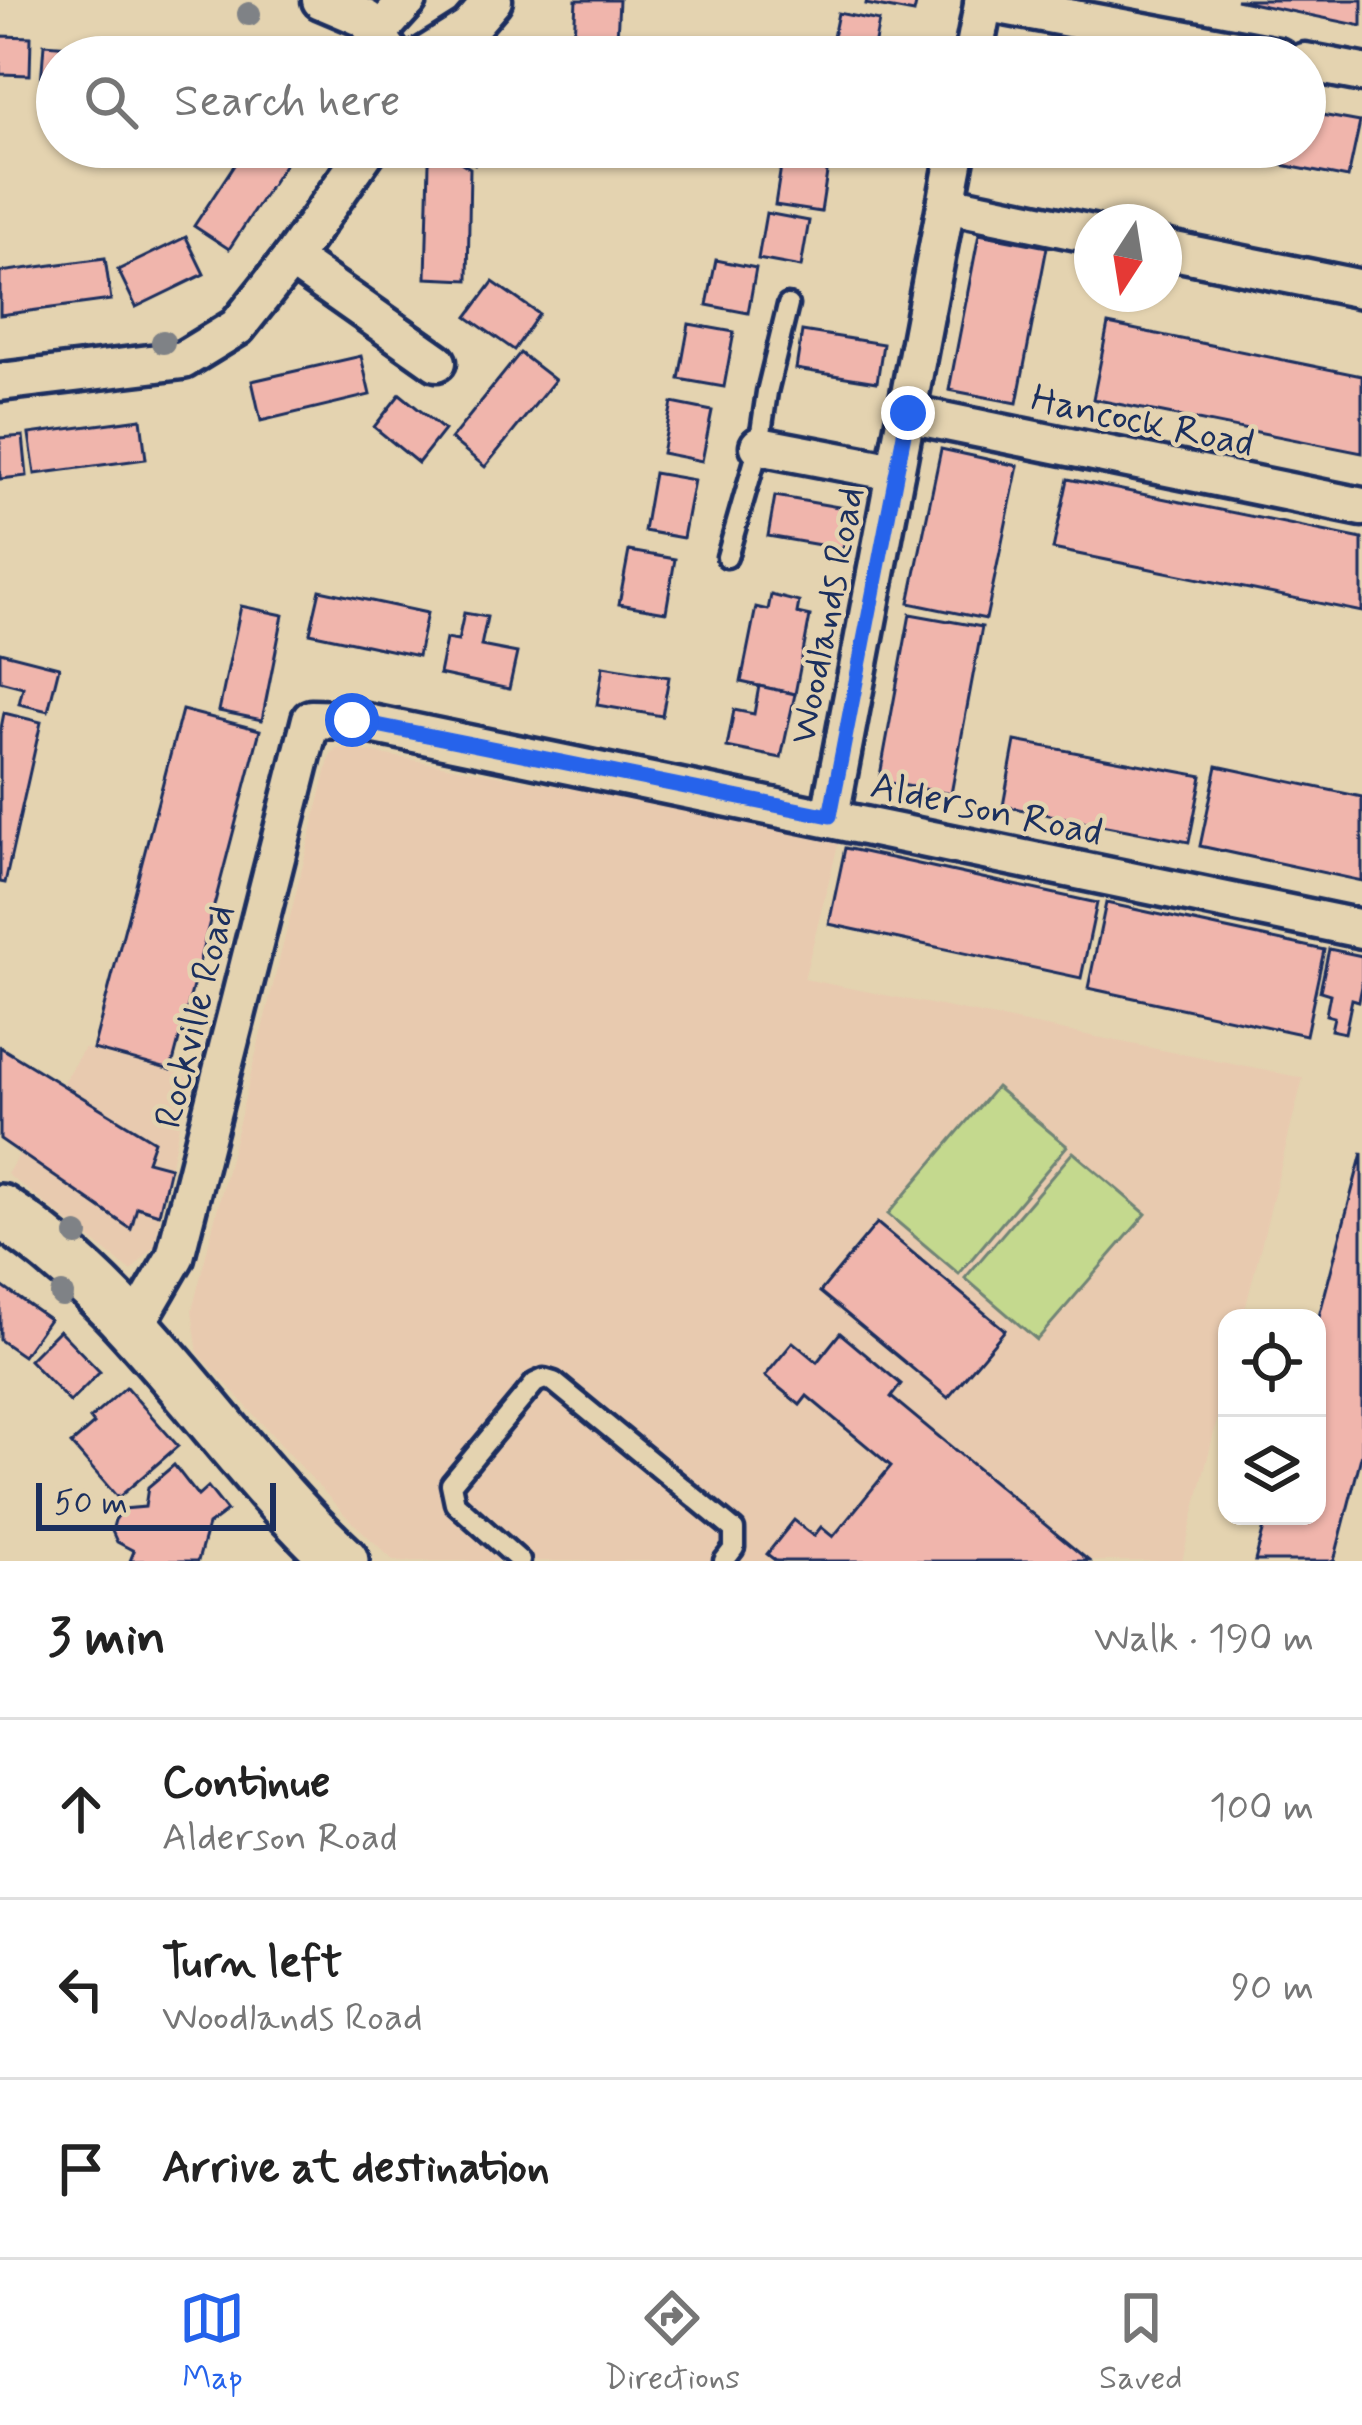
<!DOCTYPE html>
<meta charset="utf-8">
<style>
body{margin:0;font-family:Mynerve,sans-serif;background:#f6f6f6;color:#222}
.controls{position:absolute;right:36px;bottom:36px;display:grid;overflow:hidden;border-radius:24px;box-shadow:0 3px 9px #0004}
.controls button{width:108px;height:108px;display:grid;place-items:center;padding:0;border:0;border-bottom:3px solid #e0e0e0;background:#fff;color:#222;font:60px sans-serif}
.compass{position:absolute;left:1074px;top:204px;width:108px;height:108px;border-radius:50%;background:#fff;box-shadow:0 3px 9px #0004;rotate:192deg}
.scale{position:absolute;left:36px;bottom:30px;width:240px;box-sizing:border-box;padding-left:12px;border:6px solid #1b2f5e;border-top:0;font-size:33px;line-height:42px;white-space:nowrap;color:#1b2f5e;-webkit-text-stroke:9px #e4d3b0;paint-order:stroke}
.stop{position:absolute;width:36px;height:36px;margin:-27px;border:9px solid #2563eb;border-radius:50%;background:#fff}
.stop.end{background:#2563eb;border-color:#fff;box-shadow:0 3px 12px #0008}
.list{margin:0;padding:0;list-style:none}
h2{display:flex;justify-content:space-between;align-items:center;height:156px;margin:0;padding:0 48px;font-size:51px}
h2 small{font-size:39px;font-weight:400;color:#767676}
.list li{display:grid;grid-template-columns:78px 1fr auto;gap:36px;align-items:center;box-sizing:border-box;height:180px;padding:0 48px;border-top:3px solid #e0e0e0}
.list b{display:block;font-size:45px;white-space:nowrap}
.list p{margin:0;font-size:39px;white-space:nowrap;color:#767676}
.list em{font-size:39px;font-style:normal;color:#767676}
.icon{flex:none;width:66px;height:66px;fill:none;stroke:currentColor;stroke-width:2;stroke-linecap:round;stroke-linejoin:round}
.map{position:relative;flex:none;width:1362px;height:1561px;overflow:hidden}
.search{position:absolute;background:#fff;box-shadow:0 3px 9px #0004;left:36px;right:36px;top:36px;height:132px;display:flex;align-items:center;gap:30px;box-sizing:border-box;padding:0 42px;border-radius:66px;color:#767676;font-size:45px}
.sheet{height:696px;background:#fff}
nav{display:flex;justify-content:space-around;align-items:center;box-sizing:border-box;height:168px;border-top:3px solid #e0e0e0;background:#fff;font-size:33px;color:#767676}
nav a{display:grid;justify-items:center;gap:6px}
nav .on{color:#2563eb}
.map>svg:first-child{display:block}
</style>
<div class="map">
<svg width="1362" height="1561" viewBox="0 0 1362 1561">
<rect width="100%" height="100%" fill="#e4d3b0"/>
<filter id="ink" filterUnits="userSpaceOnUse"><feTurbulence type="fractalNoise" baseFrequency=".00833" numOctaves="2"/><feDisplacementMap in="SourceGraphic" scale="24" xChannelSelector="R" yChannelSelector="G"/><feConvolveMatrix kernelMatrix="1 2 1 2 8 2 1 2 1" color-interpolation-filters="sRGB"/></filter>
<g filter="url(#ink)">
<!-- built -->
<g fill="#e8caaf">
<polygon points="347,748 840,837 804,979 1303,1078 1243,1318 1227,1318 1227,1380 1182,1561 394,1561 345,1515 198,1353 192,1311 330,756 336,749"/>
<polygon points="84,1048 189,1076 154,1247 131,1271 7,1174"/>
</g>
<!-- grass -->
<g fill="#c4d98e" stroke="#708476" stroke-width="3">
<polygon points="996,1087 1067,1146 959,1274 888,1214"/>
<polygon points="1073,1152 1146,1214 1037,1340 965,1278"/>
</g>
<!-- building -->
<g fill="#f0b5ac" stroke="#1b2f5e" stroke-width="3">
<polygon points="576,0 619,0 616,57 573,57"/>
<polygon points="867,0 917,0 914,13 866,4"/>
<polygon points="1236,0 1362,0 1362,26"/>
<polygon points="838,13 879,21 872,57 829,57"/>
<polygon points="0,36 31,37 30,75 0,74"/>
<polygon points="44,44 204,56 204,57 57,57 57,84 41,83"/>
<polygon points="1305,112 1360,122 1348,178 1267,162 1269,152 1243,147 1305,147"/>
<polygon points="246,147 264,147 286,162 229,249 194,226"/>
<polygon points="448,147 512,147 475,164"/>
<polygon points="784,147 830,153 821,212 775,205"/>
<polygon points="438,148 470,168 468,280 426,278 429,163"/>
<polygon points="766,213 809,221 801,267 758,259"/>
<polygon points="979,234 1047,247 1017,403 949,390"/>
<polygon points="186,237 204,274 136,307 118,270"/>
<polygon points="105,258 111,300 0,315 0,272"/>
<polygon points="716,260 756,268 748,313 707,305"/>
<polygon points="493,282 539,314 514,350 467,317"/>
<polygon points="689,324 734,332 724,387 679,379"/>
<polygon points="1108,324 1362,376 1362,453 1093,399"/>
<polygon points="802,331 883,344 877,382 796,369"/>
<polygon points="520,353 555,380 485,467 451,439"/>
<polygon points="361,356 370,395 261,421 252,381"/>
<polygon points="400,394 444,430 418,463 374,427"/>
<polygon points="672,403 712,411 702,461 662,453"/>
<polygon points="141,419 146,459 35,474 29,434"/>
<polygon points="23,436 27,476 0,479 0,438"/>
<polygon points="941,449 1018,466 986,619 909,603"/>
<polygon points="654,473 694,480 683,538 644,531"/>
<polygon points="1068,479 1362,539 1362,612 1053,549"/>
<polygon points="775,496 850,509 843,549 768,536"/>
<polygon points="629,551 675,559 666,612 619,604"/>
<polygon points="320,590 427,613 418,656 310,633"/>
<polygon points="771,595 799,602 797,613 810,616 795,694 741,682 756,607 768,610"/>
<polygon points="241,606 283,615 262,720 219,711"/>
<polygon points="464,613 487,617 481,646 517,653 509,689 439,674 446,639 458,641"/>
<polygon points="910,614 982,627 951,794 879,781"/>
<polygon points="0,652 59,667 48,711 19,704 23,687 0,681"/>
<polygon points="603,666 669,677 662,716 597,705"/>
<polygon points="759,686 795,694 781,758 727,747 734,710 754,714"/>
<polygon points="182,710 260,730 171,1070 93,1049"/>
<polygon points="4,713 41,722 5,883 0,882 0,733"/>
<polygon points="1015,741 1202,776 1189,842 1003,806"/>
<polygon points="1217,766 1362,797 1362,881 1200,846"/>
<polygon points="845,848 1097,903 1081,978 829,924"/>
<polygon points="1106,903 1324,950 1306,1035 1088,988"/>
<polygon points="1329,949 1362,956 1362,986 1359,1001 1352,999 1345,1033 1331,1030 1334,1017 1326,1015 1330,994 1320,991"/>
<polygon points="0,1047 154,1141 147,1161 170,1167 159,1214 137,1207 131,1229 0,1139"/>
<polygon points="1362,1153 1362,1453 1334,1561 1255,1561 1267,1516 1317,1516 1317,1324"/>
<polygon points="877,1223 1005,1330 948,1398 820,1292"/>
<polygon points="0,1285 49,1319 23,1356 0,1340"/>
<polygon points="59,1330 100,1372 70,1402 29,1360"/>
<polygon points="840,1333 901,1384 891,1397 1089,1561 776,1561 767,1554 794,1520 814,1536 821,1527 833,1537 891,1466 807,1396 800,1405 765,1376 793,1342 817,1362"/>
<polygon points="126,1387 178,1446 118,1498 71,1444 94,1424 90,1419"/>
<polygon points="174,1465 198,1496 208,1487 227,1511 208,1525 198,1561 130,1561 134,1551 117,1542 112,1531 115,1520 123,1509 145,1507 148,1487"/>
</g>
<g fill="none" stroke-linecap="round" stroke-linejoin="round">
<defs>
<g id="lane">
<polyline points="727,557 759,446 767,392 788,305"/>
<polyline points="520,1561 455,1503 451,1484 535,1383 544,1379 554,1382 734,1530 734,1548 724,1561"/>
</g>
<g id="street">
<polyline points="321,0 366,19 393,57"/>
<polyline points="983,2 1278,57"/>
<polyline points="378,33 408,0"/>
<polyline points="423,57 469,28 493,0"/>
<polyline points="973,57 984,0"/>
<polyline points="1305,62 1362,73"/>
<polyline points="947,204 1092,234"/>
<polyline points="1164,249 1362,289"/>
<polyline points="291,259 437,362"/>
<polyline points="0,382 183,360 237,327 291,259 369,147"/>
<polyline points="908,414 1362,507"/>
<polyline points="759,446 895,472"/>
<polyline points="830,816 957,147"/>
<polyline points="135,1326 175,1257 311,719 352,720 1362,929"/>
</g>
<path id="secondary" d="M0 1211C140 1301 221 1450 342 1561"/>
</defs>
<!-- lane casing -->
<use href="#lane" stroke="#1b2f5e" stroke-width="27"/>
<!-- street casing -->
<use href="#street" stroke="#1b2f5e" stroke-width="45"/>
<!-- secondary casing -->
<use href="#secondary" stroke="#1b2f5e" stroke-width="60"/>
<!-- lane -->
<use href="#lane" stroke="#e4d3b0" stroke-width="18"/>
<!-- street -->
<use href="#street" stroke="#e4d3b0" stroke-width="36"/>
<!-- secondary -->
<use href="#secondary" stroke="#e4d3b0" stroke-width="51"/>
</g>
<!-- trees -->
<g fill="#7f8286">
<circle cx="249" cy="14" r="12"/>
<circle cx="163" cy="342" r="12"/>
<circle cx="77" cy="1235" r="12"/>
<circle cx="62" cy="1295" r="12"/>
</g>
</g>
<g fill="none" stroke-linecap="round" stroke-linejoin="round" filter="url(#ink)">
<!-- route -->
<polyline stroke="#2563eb" stroke-width="15" points="352,720 830,816 908,413"/>
</g>
<g text-anchor="middle" stroke-width="9" stroke-linejoin="round" paint-order="stroke">
<!-- street labels -->
<g font-size="39" fill="#1b2f5e" stroke="#e4d3b0">
<text transform="translate(1143 419) rotate(12)" y="14">Hancock Road</text>
<text transform="translate(825 615) rotate(-79)" y="14">Woodlands Road</text>
<text transform="translate(987 807) rotate(12)" y="14">Alderson Road</text>
<text transform="translate(193 1016) rotate(-76)" y="14">Rockville Road</text>
</g>
</g>
</svg>
<div class="controls">
<button><svg class="icon" aria-label="locate" viewBox="0 0 24 24"><circle cx="12" cy="12" r="6"/><path d="M12 2v4M12 18v4M2 12h4M18 12h4"/></svg></button>
<button><svg class="icon" aria-label="layers" viewBox="0 0 24 24"><path d="M12 4l9 5-9 5-9-5zM3 14l9 5 9-5"/></svg></button>
</div>
<svg class="compass" viewBox="-18 -18 36 36"><path d="M0-13l5 13h-10z" fill="#e53935"/><path d="M0 13l5-13h-10z" fill="#767676"/></svg>
<div class="scale">50 m</div>
<div class="stop" style="left:352px;top:720px"></div>
<div class="stop end" style="left:908px;top:413px"></div>
<div class="search"><svg class="icon" aria-label="search" viewBox="0 0 24 24"><circle cx="10" cy="10" r="6"/><path d="M15 15l6 6"/></svg>Search here</div>
</div>
<section class="sheet">
<h2>3 min<small>Walk · 190 m</small></h2>
<ul class="list">
<li><svg class="icon" aria-label="ahead" viewBox="0 0 24 24"><path d="M12 20V5M6 11l6-6 6 6"/></svg><div><b>Continue</b><p>Alderson Road</p></div><em>100 m</em></li>
<li><svg class="icon" aria-label="left" viewBox="0 0 24 24"><path d="M17 20v-9H6M10 6l-5 5 5 5"/></svg><div><b>Turn left</b><p>Woodlands Road</p></div><em>90 m</em></li>
<li><svg class="icon" aria-label="arrive" viewBox="0 0 24 24"><path d="M6 21V4h12l-3 4 3 4H6"/></svg><div><b>Arrive at destination</b></div></li>
</ul>
</section>
<nav>
<a class="on"><svg class="icon" aria-label="map" viewBox="0 0 24 24"><path d="M3 6l6-2 6 2 6-2v14l-6 2-6-2-6 2zM9 4v14M15 6v14"/></svg>Map</a>
<a><svg class="icon" aria-label="directions" viewBox="0 0 24 24"><path d="M12 3l9 9-9 9-9-9zM9 14v-3h6M13 9l2 2-2 2"/></svg>Directions</a>
<a><svg class="icon" aria-label="saved" viewBox="0 0 24 24"><path d="M7 4h10v16l-5-4-5 4z"/></svg>Saved</a>
</nav>
